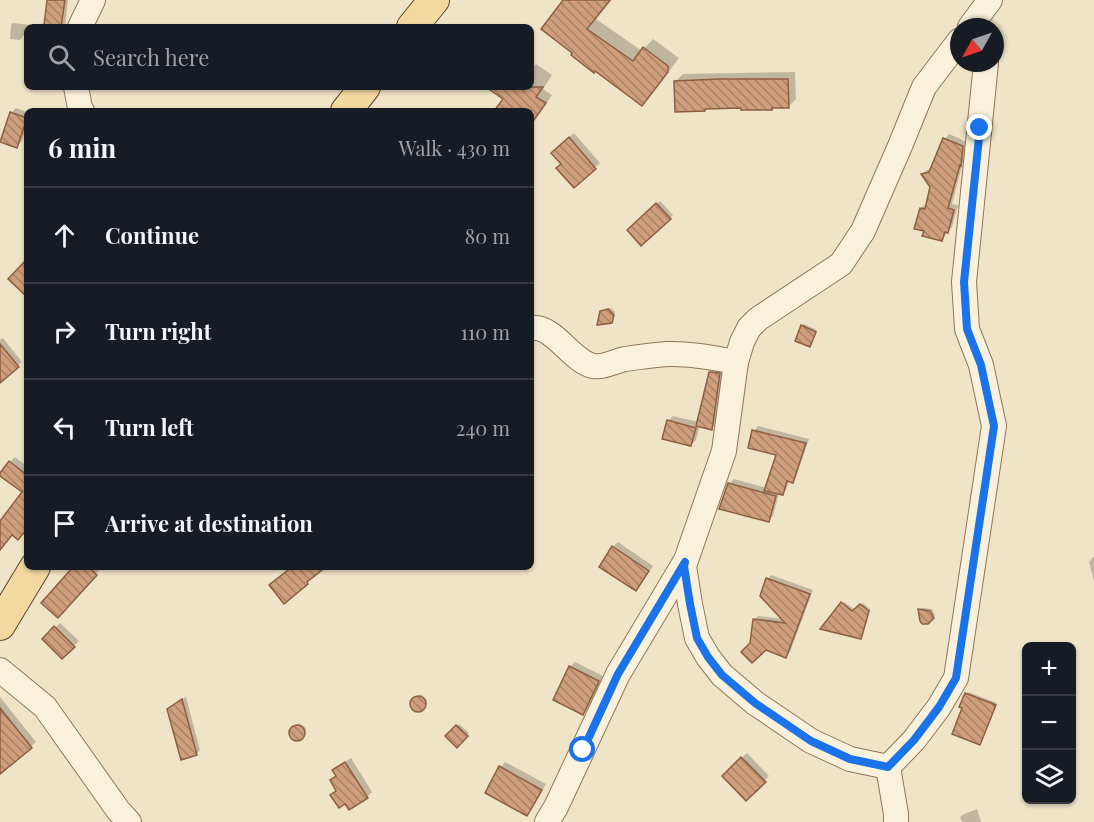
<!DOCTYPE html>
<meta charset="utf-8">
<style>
body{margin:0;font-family:"Playfair Display",serif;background:#20242c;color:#f1f3f6}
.controls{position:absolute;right:18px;bottom:18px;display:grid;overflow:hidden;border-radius:9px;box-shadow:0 2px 4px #0004}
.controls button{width:54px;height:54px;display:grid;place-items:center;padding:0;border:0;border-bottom:2px solid #363941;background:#171b24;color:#f1f3f6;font:30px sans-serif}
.compass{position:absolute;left:950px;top:18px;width:54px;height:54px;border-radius:50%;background:#171b24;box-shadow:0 2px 4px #0004;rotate:230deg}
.stop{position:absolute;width:18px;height:18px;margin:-14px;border:4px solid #1a73e8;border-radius:50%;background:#fff}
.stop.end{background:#1a73e8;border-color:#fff;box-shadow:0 2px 6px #0008}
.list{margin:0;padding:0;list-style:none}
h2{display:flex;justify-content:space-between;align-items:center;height:78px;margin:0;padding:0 24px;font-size:26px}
h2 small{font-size:20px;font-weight:400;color:#9ea1a6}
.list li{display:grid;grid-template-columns:39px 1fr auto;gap:18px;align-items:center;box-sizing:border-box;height:96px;padding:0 24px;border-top:2px solid #363941}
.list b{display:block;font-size:22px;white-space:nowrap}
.list em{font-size:20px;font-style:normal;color:#9ea1a6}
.icon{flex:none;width:33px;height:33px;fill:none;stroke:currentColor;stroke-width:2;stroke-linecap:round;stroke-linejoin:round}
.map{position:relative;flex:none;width:1094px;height:822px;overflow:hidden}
.search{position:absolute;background:#171b24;box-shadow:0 2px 4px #0004;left:24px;top:24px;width:510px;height:66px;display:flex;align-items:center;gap:15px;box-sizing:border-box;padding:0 21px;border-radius:9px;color:#9ea1a6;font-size:22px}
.panel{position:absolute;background:#171b24;box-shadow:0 2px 4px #0004;left:24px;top:108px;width:510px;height:462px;border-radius:9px}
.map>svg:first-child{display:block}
</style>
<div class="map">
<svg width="1094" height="822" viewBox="0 0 1094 822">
<defs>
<pattern id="building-back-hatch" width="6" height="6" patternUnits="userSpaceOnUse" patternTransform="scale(1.5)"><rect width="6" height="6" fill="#cf9f7d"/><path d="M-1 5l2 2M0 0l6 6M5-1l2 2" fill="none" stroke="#a98266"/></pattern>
</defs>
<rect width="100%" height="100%" fill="#f0e4c8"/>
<!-- shadow -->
<g fill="#0003">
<polygon points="49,0 68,0 65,27 40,27 44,23 46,23"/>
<polygon points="565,0 612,0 596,19 642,51 653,39 679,58 651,95 642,104"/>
<polygon points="13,23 31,25 29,27 27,27 27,31 20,40 10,39 11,25"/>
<polygon points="536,64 552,75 543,89 552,95 542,110 534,118 531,116 531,111 497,111 505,98 498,87 531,87 531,69"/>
<polygon points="795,72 796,99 788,107 774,107 772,109 742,107 706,108 704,110 675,82 683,74"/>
<polygon points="16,108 27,112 27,125 22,141 17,146 11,113"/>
<polygon points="574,133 600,163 574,186 557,148"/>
<polygon points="949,134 967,142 965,159 963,162 952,204 958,205 952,227 941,240 926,230 921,208 926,204 928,204 932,187 923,174 927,170 932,168 945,139"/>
<polygon points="660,201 673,215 641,244 629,230"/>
<polygon points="611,308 615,312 613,320 611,322 602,312 604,309"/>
<polygon points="804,324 817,330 810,345 802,326"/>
<polygon points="3,338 22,362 0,381 0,340"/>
<polygon points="715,367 724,369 717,423 712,428 700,425 696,440 691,445 668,421 673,416 699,422 710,372"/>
<polygon points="758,426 809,439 796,477 792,481 789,480 786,490 782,494 779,493 773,516 768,520 729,484 734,479 767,488 778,454 754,431"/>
<polygon points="15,457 27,466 27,528 12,533 0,542 0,524 25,492 10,462"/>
<polygon points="618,542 653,566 640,585 635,589 613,547"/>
<polygon points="1093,557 1094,557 1094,581 1089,562"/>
<polygon points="75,567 98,567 100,569 63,611"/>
<polygon points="771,575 813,590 790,652 786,656 752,644 754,620 758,616 783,619 768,579"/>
<polygon points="844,602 855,610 863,603 870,609 863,636 861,638 842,603"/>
<polygon points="922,608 932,609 935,615 933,618 920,609"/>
<polygon points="60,623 79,641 62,657 44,639"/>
<polygon points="575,662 603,676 588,708 583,713 570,667"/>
<polygon points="968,692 997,703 981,741 964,707 966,694"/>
<polygon points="421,694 427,700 424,706 422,709 417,710 413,708 412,701"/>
<polygon points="0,697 36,742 16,759 0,740"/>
<polygon points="186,697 200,750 196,754 173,705"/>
<polygon points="299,723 305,727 306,729 301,737 295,739 291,734 290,730"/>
<polygon points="459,724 469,733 457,745 447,736"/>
<polygon points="747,753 769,776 746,799 724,776"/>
<polygon points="351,758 372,792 367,797 345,802 332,780 337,774 334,770"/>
<polygon points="505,762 546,784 532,809 527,814 501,767"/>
<polygon points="977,809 981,822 962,822 960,817 964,814"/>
</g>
<!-- building -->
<g fill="url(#building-back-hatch)" stroke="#8d5f41" stroke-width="1.5">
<polygon points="47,0 65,0 61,27 44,25"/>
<polygon points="563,0 610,0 587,29 633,61 643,47 668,66 668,72 642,106 595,71 594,73 571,55 572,53 541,29"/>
<polygon points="719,79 788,79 789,108 772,108 772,110 741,110 741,108 705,109 705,111 675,112 674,81"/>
<polygon points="486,87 543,87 536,97 546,103 534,120 531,118 531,111 494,111 503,99"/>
<polygon points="10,112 27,118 17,148 0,142"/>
<polygon points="569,137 596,169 574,188 556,168 561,164 551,153"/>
<polygon points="943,138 963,146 961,166 960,165 948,208 954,210 948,233 945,232 942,241 922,236 924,231 914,229 920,208 925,209 930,187 921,174 929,172"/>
<polygon points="656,203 671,219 641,246 627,230"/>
<polygon points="27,259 27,297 8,279"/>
<polygon points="608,309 614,315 612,323 597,325 600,311"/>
<polygon points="801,325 816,332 810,347 795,341"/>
<polygon points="0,344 19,367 0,383"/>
<polygon points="709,372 720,373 712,430 696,426"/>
<polygon points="667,420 696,428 691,446 662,439"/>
<polygon points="752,430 806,443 793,483 787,481 783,495 764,491 776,455 748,448"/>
<polygon points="9,461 27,475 27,529 18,540 12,535 0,550 0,521 22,492 0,476 0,473"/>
<polygon points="728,483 776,496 769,522 719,509"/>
<polygon points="612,546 649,571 636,591 599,567"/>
<polygon points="73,567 88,567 97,575 58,618 41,603"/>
<polygon points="292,567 326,567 307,582 308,584 284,604 269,585"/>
<polygon points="766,578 810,594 786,658 766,650 752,663 741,652 750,643 753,619 785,623 760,596"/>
<polygon points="841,602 852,611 860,604 869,611 861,639 820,629"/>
<polygon points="918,609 930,611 934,618 928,624 922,624 920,621"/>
<polygon points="54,626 75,647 62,659 42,639"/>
<polygon points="569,666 599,681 583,715 553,700"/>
<polygon points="965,693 996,705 980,745 952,734 962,708 959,707"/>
<circle cx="418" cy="704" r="8"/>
<polygon points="182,699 197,755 181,760 167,709"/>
<polygon points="0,708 32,748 0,774"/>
<polygon points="456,725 468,736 457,748 445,736"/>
<circle cx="297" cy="733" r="8"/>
<polygon points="741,757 766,782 746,801 722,776"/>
<polygon points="345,762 368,798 349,810 345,804 339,808 330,795 336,791 330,780 336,776 332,770"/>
<polygon points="499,766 542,790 527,816 485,793"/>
</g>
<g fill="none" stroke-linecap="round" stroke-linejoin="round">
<defs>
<g id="minor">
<polyline points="80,27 93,0"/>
<polyline points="970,27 990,0"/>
<polyline points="76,87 80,108 82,111"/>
<path d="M531 328C554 325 571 361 593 366 603 368 615 361 625 359 639 357 653 355 667 354 688 353 716 358 736 362"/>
<polyline points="0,670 45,707 118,810 129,822"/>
<polyline points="888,767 850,759 811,741 755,703 722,675 708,657 697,638 690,604 684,566 724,451 736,362 742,342 749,328 758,319 841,264 863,231 900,146 924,87 959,41"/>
<polyline points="888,767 914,740 939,707 956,678 994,426 981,365 967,329 964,282 986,63"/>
<polyline points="888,767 896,814 896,822"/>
<polyline points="547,822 556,807 618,674 685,562"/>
</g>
<g id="major">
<polyline points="412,27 434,0"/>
<polyline points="346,111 365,87"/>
<polyline points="0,625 35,567"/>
</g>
</defs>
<!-- minor casing -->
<use href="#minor" stroke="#8d765c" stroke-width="26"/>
<!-- major casing -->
<use href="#major" stroke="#5b4430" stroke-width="32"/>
<!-- minor -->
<use href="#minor" stroke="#faf1dc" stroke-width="24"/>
<!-- major -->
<use href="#major" stroke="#f3d9a0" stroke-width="30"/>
</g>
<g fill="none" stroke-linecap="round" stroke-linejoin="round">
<!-- route -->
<polyline stroke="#1a73e8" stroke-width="8" points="583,750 618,674 685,562 684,566 690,604 697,638 708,657 722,675 755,703 811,741 850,759 888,767 914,740 939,707 956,678 994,426 981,365 967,329 964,282 980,128"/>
</g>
</svg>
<div class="controls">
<button>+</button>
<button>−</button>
<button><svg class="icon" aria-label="layers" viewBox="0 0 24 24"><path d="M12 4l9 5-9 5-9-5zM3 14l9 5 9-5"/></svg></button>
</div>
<svg class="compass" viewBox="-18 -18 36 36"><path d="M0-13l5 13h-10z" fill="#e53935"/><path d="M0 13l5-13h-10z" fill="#9ea1a6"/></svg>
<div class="stop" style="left:583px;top:750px"></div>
<div class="stop end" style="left:980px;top:128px"></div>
<div class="search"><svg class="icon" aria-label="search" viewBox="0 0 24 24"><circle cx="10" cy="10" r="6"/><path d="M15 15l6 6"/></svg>Search here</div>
<section class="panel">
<h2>6 min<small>Walk · 430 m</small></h2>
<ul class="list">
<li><svg class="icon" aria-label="ahead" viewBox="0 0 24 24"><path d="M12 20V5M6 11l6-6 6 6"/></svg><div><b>Continue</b></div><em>80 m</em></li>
<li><svg class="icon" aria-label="right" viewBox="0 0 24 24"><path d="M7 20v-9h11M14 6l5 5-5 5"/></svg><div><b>Turn right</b></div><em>110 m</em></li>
<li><svg class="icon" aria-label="left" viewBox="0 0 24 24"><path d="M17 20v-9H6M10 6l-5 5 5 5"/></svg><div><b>Turn left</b></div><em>240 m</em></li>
<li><svg class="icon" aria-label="arrive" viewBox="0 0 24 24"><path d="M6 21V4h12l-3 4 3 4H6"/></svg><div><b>Arrive at destination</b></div></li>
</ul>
</section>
</div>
